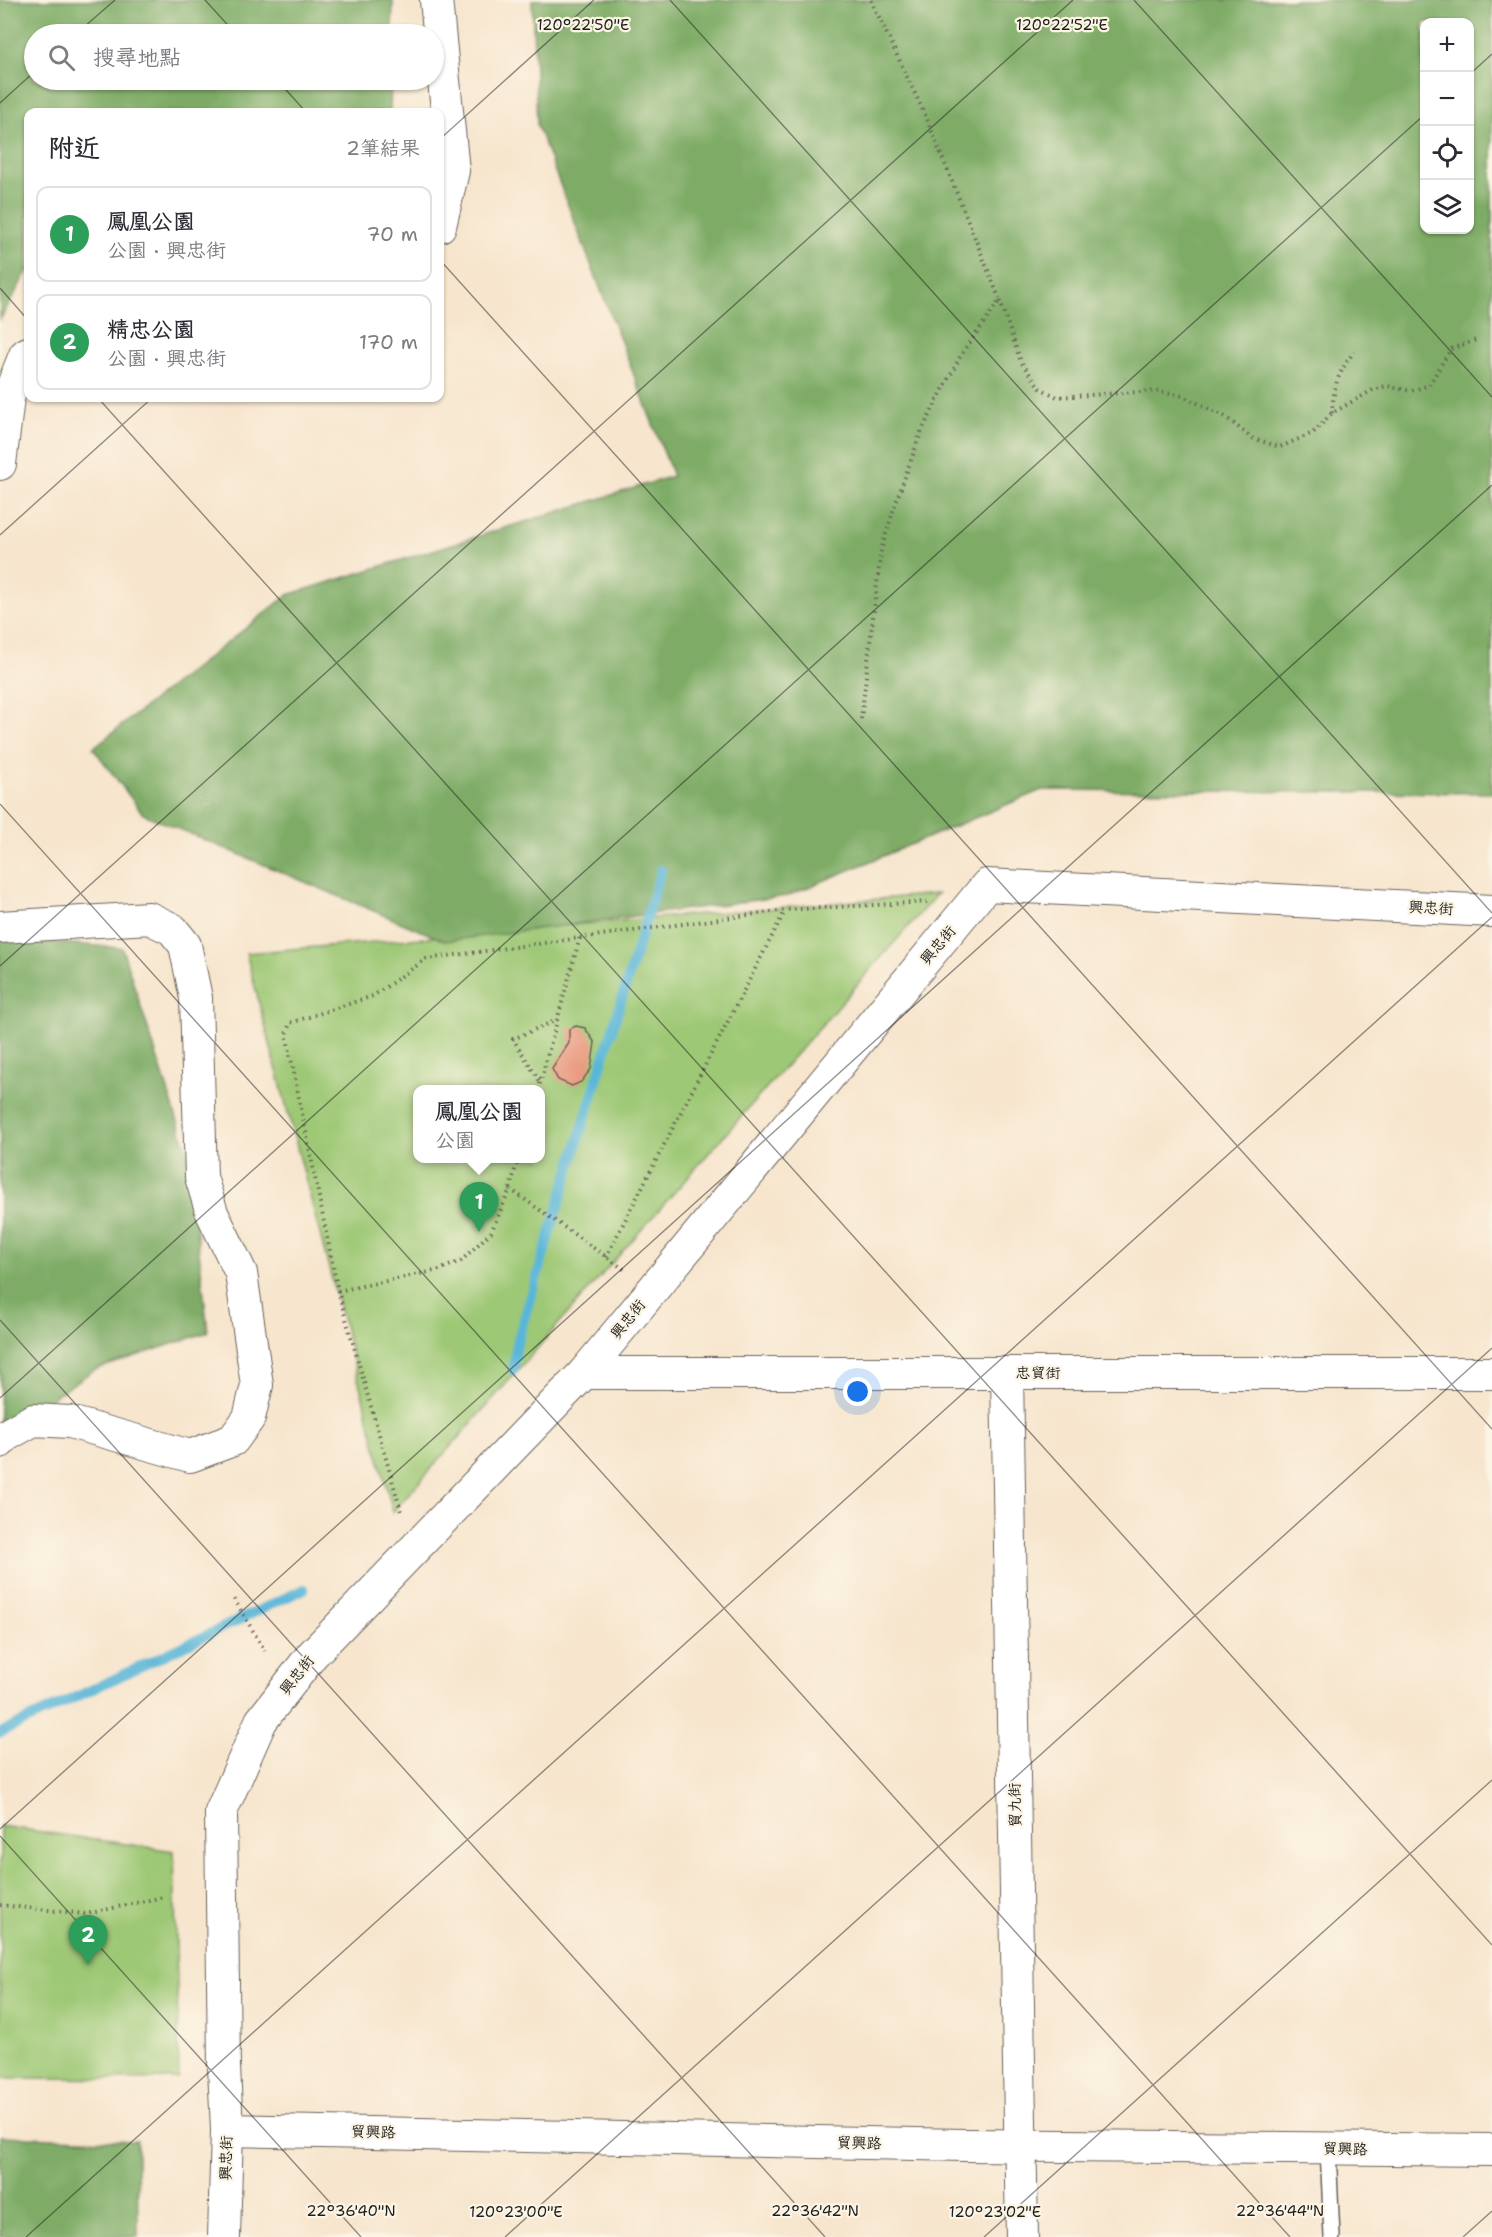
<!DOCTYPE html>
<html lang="zh-TW">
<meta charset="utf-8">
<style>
body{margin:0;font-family:"Shantell Sans","LXGW WenKai TC",sans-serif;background:#f7f7f7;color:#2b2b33}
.controls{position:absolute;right:18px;top:18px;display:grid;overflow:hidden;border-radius:12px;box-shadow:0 2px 4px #0004}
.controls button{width:54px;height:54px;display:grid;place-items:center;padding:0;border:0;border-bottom:2px solid #e1e1e2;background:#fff;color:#2b2b33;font:30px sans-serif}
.you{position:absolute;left:858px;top:1392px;width:21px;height:21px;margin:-15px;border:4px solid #fff;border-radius:50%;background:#1a73e8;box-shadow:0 0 0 9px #1a73e833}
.badge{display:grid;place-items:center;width:39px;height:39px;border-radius:50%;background:#1a73e8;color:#fff;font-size:20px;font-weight:700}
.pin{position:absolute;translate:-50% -50px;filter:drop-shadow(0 2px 3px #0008)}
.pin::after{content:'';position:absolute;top:32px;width:21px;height:18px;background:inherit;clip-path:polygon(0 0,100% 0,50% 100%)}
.popup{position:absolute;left:413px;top:1085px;width:132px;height:78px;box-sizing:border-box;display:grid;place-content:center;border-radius:12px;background:#fff;filter:drop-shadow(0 2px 4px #0005);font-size:20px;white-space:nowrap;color:#7c7c81}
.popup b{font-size:22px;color:#2b2b33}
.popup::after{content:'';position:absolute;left:50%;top:100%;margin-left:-12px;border:12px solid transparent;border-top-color:#fff}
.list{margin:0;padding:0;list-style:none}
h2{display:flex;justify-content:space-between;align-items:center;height:78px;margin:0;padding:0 24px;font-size:26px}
h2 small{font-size:20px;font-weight:400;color:#7c7c81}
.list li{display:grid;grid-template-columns:39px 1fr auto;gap:18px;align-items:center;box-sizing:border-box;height:96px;margin:0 12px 12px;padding:0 12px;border:2px solid #e1e1e2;border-radius:12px}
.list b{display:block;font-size:22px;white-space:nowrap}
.list p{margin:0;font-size:20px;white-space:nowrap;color:#7c7c81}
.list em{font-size:20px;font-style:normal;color:#7c7c81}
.icon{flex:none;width:33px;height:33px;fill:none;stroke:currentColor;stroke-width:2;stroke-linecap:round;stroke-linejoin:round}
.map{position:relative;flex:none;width:1492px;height:2237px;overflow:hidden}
.search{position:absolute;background:#fff;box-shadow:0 2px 4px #0004;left:24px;top:24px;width:420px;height:66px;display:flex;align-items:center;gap:15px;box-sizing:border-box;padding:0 21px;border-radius:33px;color:#7c7c81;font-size:22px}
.panel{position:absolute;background:#fff;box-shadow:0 2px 4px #0004;left:24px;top:108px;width:420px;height:294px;border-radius:12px}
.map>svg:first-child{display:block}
</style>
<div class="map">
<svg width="1492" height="2237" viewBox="0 0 1492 2237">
<rect width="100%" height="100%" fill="#fcf5e5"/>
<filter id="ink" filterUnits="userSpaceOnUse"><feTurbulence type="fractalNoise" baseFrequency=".0167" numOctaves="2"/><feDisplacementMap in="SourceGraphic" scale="12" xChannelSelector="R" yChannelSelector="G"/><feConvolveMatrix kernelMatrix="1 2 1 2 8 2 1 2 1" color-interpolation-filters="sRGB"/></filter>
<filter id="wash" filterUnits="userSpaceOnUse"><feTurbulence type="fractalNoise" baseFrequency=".008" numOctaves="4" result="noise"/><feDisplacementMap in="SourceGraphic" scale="24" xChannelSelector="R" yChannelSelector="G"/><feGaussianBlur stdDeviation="1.35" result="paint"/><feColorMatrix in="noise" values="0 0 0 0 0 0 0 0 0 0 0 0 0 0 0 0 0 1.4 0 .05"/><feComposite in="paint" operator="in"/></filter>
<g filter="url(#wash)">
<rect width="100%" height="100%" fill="#f7e5cd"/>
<!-- green -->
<g fill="#9dc874" stroke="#5c7248" stroke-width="1.5" fill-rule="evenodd">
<path d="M937 894 393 1512 246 953ZM418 1090H540V1158H418Z"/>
<polygon points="0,1826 174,1851 179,2079 0,2078"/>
</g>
<!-- forest -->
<g fill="#7eac66" stroke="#4d6441" stroke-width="1.5" fill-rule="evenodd">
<polygon points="0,0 393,0 392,34 34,34 34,80 391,80 390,112 28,112 28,270 0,320"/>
<path d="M532 0H1492V793L1042 790 787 896 445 941 143 814 93 748 288 595 673 476 537 125ZM1470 22V230H1424V22Z"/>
<polygon points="0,938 122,948 188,1153 208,1332 94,1370 0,1433"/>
<polygon points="0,2136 137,2141 138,2237 0,2237"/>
</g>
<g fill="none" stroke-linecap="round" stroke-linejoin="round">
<!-- stream -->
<g stroke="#59b6d8" stroke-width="10">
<polyline points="513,1370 517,1342 661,870"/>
<polyline points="0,1733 304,1589"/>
</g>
</g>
<g id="blocks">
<!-- building -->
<polygon fill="#e99b81" points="576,1026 585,1028 595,1043 591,1069 581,1082 572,1086 558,1080 552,1069 569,1043 569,1029"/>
</g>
</g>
<g filter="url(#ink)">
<use href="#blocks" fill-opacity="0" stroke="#69625a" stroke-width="1.5"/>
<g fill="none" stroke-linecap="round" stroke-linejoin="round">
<defs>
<polyline id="service" points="1328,2149 1332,2237"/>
<g id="minor">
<polyline points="436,0 453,171 440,226"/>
<polyline points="0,464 8,398 25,355 28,353"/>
<polyline points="0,927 149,918 172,929 185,945 196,998 201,1177 212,1213 241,1273 257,1385 249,1418 233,1440 190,1456 70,1422 33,1420 5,1436 0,1442"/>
<polyline points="584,1373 1492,1373"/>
<polyline points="1007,1373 1022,2237"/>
<polyline points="227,2130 964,2145 1492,2150"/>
<polyline points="224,2237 227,2130 224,2067 221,1812 261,1721 312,1655 584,1373 987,885 1492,911"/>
</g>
</defs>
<!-- service casing -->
<use href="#service" stroke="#69625a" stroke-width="18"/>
<!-- minor casing -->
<use href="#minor" stroke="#69625a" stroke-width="34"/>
<!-- path -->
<g stroke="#69625a" stroke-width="4" stroke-dasharray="1.5 4.5" stroke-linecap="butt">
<polyline points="1000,301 1021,362 1040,388 1057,397 1155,391 1183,396 1224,416 1252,438 1280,447 1313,433 1332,413 1373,390 1386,386 1411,391 1429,385 1451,349 1476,340"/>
<path d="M1332 413C1334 385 1337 374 1354 352"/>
<polyline points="861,719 881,550 894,508 921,432 961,355 1000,300 926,117 871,0"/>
<polyline points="539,1080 513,1039 557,1020"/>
<polyline points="538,1090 580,937"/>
<polyline points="510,1189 625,1270"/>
<polyline points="606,1257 785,911"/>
<polyline points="338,1291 439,1270 461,1261 491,1232 510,1189 518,1158"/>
<polyline points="401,1511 338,1291 286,1034 290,1023 373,996 426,959 785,910 927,902"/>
<polyline points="234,1599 265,1651"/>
<polyline points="0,1905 86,1914 163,1897"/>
</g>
<!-- service -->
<use href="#service" stroke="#fff" stroke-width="15"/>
<!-- minor -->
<use href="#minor" stroke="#fff" stroke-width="32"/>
</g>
</g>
<!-- ticks -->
<path fill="none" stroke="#1c1c1c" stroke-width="1.5" stroke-opacity="0.45" d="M205 0 236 34M670 0 1492 913M1134 0 1492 397M76 34 115 0M1470 74 1492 54M277 80 306 112M0 103 34 72M440 139 594 0M440 260 1492 1429M0 288 28 320M98 398 1492 1945M0 535 152 398M0 804 1290 2237M0 966 1073 0M0 1320 825 2237M0 1398 1424 115M0 1829 1492 485M0 1836 361 2237M26 2237 1492 917M505 2237 1492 1348M984 2237 1492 1780M1463 2237 1492 2211"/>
<g text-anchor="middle" stroke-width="4.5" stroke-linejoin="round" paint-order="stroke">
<!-- street labels -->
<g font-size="15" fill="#1c1c1c" stroke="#fcf5e5">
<text transform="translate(1431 908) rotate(3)" y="5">興忠街</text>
<text transform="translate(938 945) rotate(-50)" y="5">興忠街</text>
<text transform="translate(628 1319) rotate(-51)" y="5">興忠街</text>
<text x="1038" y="1378">忠貿街</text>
<text transform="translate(297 1675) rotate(-52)" y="5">興忠街</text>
<text transform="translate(1015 1805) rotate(-91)" y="5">貿九街</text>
<text transform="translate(373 2132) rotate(1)" y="5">貿興路</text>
<text transform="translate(859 2143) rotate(1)" y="5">貿興路</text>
<text transform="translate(1345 2149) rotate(1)" y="5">貿興路</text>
<text transform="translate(226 2158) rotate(-89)" y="5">興忠街</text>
</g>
</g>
<g font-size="15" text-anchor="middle" fill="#1c1c1c" stroke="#fcf5e5" stroke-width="4.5" stroke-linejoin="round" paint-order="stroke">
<text x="583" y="30">120°22'50"E</text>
<text x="1062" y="30">120°22'52"E</text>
<text x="351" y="2216">22°36'40"N</text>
<text x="815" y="2216">22°36'42"N</text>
<text x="1280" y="2216">22°36'44"N</text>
<text x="516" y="2217">120°23'00"E</text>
<text x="995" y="2217">120°23'02"E</text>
</g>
</svg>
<div class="controls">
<button>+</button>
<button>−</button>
<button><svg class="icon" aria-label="locate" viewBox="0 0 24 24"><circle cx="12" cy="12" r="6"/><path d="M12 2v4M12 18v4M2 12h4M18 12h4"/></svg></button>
<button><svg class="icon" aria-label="layers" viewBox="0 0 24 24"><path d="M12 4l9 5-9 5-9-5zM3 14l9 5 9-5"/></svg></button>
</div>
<div class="you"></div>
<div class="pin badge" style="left:479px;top:1232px;background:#2e9e5b">1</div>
<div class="popup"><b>鳳凰公園</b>公園</div>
<div class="pin badge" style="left:88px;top:1965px;background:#2e9e5b">2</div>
<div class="search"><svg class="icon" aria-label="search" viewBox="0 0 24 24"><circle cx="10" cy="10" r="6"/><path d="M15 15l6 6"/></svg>搜尋地點</div>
<section class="panel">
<h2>附近<small>2筆結果</small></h2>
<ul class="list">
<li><span class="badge" style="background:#2e9e5b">1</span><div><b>鳳凰公園</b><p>公園 · 興忠街</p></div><em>70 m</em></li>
<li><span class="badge" style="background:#2e9e5b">2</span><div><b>精忠公園</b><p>公園 · 興忠街</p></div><em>170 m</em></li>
</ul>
</section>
</div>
